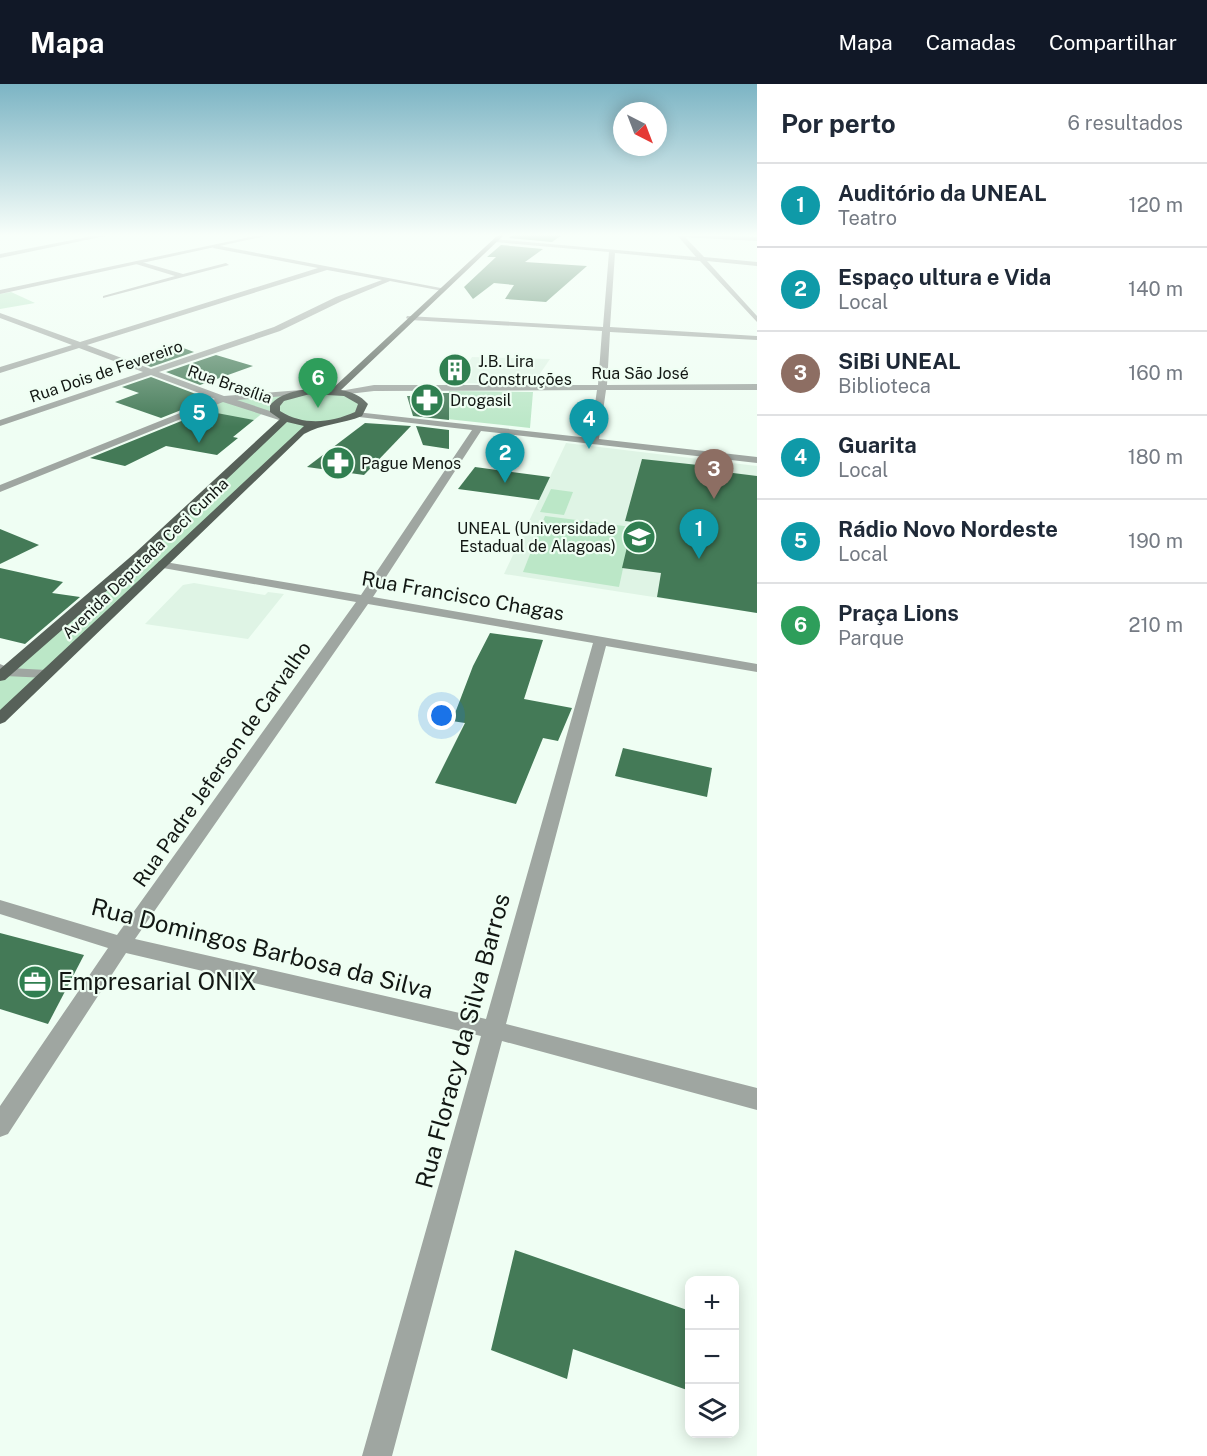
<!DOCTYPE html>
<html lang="pt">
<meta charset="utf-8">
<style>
body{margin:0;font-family:"Public Sans",sans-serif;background:#f6f6f7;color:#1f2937}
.controls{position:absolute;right:18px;bottom:18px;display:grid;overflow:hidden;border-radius:12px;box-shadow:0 3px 15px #0003}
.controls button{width:54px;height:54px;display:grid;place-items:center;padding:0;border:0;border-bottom:2px solid #e0e1e3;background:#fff;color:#1f2937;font:30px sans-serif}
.compass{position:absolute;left:613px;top:18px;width:54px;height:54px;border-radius:50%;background:#fff;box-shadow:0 3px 15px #0003;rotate:138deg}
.you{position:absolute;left:442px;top:632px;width:21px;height:21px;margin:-15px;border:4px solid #fff;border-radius:50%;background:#1a73e8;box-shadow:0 0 0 9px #1a73e833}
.badge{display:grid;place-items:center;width:39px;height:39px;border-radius:50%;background:#111827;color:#fff;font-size:20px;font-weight:700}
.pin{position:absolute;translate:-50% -50px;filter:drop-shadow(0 2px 3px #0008)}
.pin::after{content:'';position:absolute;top:32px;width:21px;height:18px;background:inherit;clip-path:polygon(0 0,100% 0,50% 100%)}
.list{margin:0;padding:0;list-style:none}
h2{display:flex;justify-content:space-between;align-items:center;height:78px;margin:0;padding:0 24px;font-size:26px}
h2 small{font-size:20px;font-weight:400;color:#747a83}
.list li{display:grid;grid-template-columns:39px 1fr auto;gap:18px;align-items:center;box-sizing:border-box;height:84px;padding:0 24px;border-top:2px solid #e0e1e3}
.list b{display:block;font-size:22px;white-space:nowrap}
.list p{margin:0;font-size:20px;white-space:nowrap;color:#747a83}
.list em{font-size:20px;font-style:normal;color:#747a83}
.icon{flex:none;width:33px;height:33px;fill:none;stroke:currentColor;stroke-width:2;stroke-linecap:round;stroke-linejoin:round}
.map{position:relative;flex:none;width:757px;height:1372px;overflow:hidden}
header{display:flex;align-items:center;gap:36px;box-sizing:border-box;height:84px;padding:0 30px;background:#111827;color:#fff}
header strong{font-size:28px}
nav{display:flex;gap:33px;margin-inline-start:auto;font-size:21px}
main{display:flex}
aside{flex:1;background:#fff}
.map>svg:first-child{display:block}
</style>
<header>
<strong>Mapa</strong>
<nav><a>Mapa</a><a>Camadas</a><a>Compartilhar</a></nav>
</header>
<main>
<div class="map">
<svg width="757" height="1372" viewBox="0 0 757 1372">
<rect width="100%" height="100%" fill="#effef3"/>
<!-- built -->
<g fill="#dff4e5">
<polygon points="472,273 550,275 533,300 456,299"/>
<polygon points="566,359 757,382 757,529 504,490"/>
<polygon points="194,499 265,511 268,508 284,510 248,555 145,540 183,501"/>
</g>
<!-- green -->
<g fill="#bbe7c7">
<polygon points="11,208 35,219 0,225 0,210"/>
<polygon points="449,307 533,308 530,344 447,335"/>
<polygon points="334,308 360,316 359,330 314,340 0,634 0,593 285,335 264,328 254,336 192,328 223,315"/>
<polygon points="551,405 573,408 564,431 540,428"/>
<polygon points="545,432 632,443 619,503 523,488"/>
</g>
<!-- building -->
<g fill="#447a57">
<polygon points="512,151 562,151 552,158 509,154"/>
<polygon points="501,161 543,165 525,178 587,182 546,218 505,215 514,201 494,199 473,215 464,203 496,173 487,173"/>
<polygon points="178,262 194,268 151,283 132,276"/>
<polygon points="216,271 253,282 200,301 166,288"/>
<polygon points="151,293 209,315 161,334 115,318 139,309 122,303"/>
<polygon points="433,309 449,309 449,336 413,332 407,312 431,312"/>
<polygon points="206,327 254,336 233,353 238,354 217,371 166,362 125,382 90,374"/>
<polygon points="365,339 411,342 364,391 307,383"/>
<polygon points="416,342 449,346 449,365 423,361"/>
<polygon points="642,375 717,383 717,387 757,392 757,529 657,513 661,489 622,484 633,438 625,437"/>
<polygon points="475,383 550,393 539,416 458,405"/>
<polygon points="0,445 39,461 0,480"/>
<polygon points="0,484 63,498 52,509 80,513 25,560 0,554"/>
<polygon points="490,549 543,556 524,615 572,624 558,657 543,654 516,720 435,699 465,639 452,637 473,582"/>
<polygon points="623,664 712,684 707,713 615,692"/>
<polygon points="0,849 84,871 48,940 0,925"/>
<polygon points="515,1166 690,1227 690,1279 687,1306 573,1265 567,1295 491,1266"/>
</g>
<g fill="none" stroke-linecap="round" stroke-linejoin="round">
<!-- minor -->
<g fill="#9fa6a1" fill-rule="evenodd">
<polygon points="98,151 110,151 0,174 0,170"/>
<path d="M677 151H683L704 173 757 178V182L707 177 757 232V238L700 177 615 169 610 243 757 252V256L610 248 607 301 757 300V306H606L599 355 757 373V379L481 347 373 513 757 580V588L606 562 506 940 757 1004V1026L502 957 392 1372H362L481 952 126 869 8 1050 0 1053V1022L108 864 0 830V816L117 851 356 518 163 484 157 480 159 477 361 511 472 346 359 333 354 330 356 328 590 354 597 306 374 307 340 311V307L374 301H598L602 247 410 236 406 234 407 232 603 243 609 168 495 158 493 155 696 173ZM368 520 593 559 486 935 135 855Z"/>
<path d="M215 161 446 205 443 207 390 197 342 217 280 247 159 288 224 312 313 305V309L310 310 237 316 285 332V336H279L223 318 0 408V401L215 315 151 291 0 342V336L143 288 79 264 0 289V283L72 261 0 234V229L80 258 318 184 213 164ZM327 186 382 196 336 213 274 243 151 285 87 261Z"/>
<polygon points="138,177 183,190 226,179 229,181 103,214 103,212 175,192 136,180"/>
<polygon points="0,580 9,584 47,586 54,590 47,594 5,592 0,591"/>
</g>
<!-- tertiary -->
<g fill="#9fa6a1" fill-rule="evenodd">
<polygon points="259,151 270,151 0,210 0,206"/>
<polygon points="681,151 757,153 757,157 684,153"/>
</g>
<!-- primary -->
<path fill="#576159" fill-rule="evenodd" d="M498 151H504L341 306C352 308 360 311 368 320L362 332C343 340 321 340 304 350L5 638 0 640V626L304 342 287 338 143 475 5 596 0 597V585L135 469 280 335 270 328V321C284 305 312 304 332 305ZM310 310 344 312 358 320 355 328C330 339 304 342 280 327V322L284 317Z"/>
</g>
<!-- sky -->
<linearGradient id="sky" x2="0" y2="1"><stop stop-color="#7cb4c4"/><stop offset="0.44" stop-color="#f8fffa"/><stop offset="1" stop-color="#f8fffa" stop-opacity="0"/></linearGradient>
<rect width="757" height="343" fill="url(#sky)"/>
<!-- icons -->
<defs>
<symbol id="building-disc" viewBox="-11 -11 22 22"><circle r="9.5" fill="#307f50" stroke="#effef3"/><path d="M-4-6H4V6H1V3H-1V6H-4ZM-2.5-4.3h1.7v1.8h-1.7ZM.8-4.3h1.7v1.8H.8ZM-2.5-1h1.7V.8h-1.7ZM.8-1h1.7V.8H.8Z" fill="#fff"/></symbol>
<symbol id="pharmacy-disc" viewBox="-11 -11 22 22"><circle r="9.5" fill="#307f50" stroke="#effef3"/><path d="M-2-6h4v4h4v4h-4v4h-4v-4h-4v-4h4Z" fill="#fff"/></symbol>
<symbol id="university-disc" viewBox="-11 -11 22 22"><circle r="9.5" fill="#307f50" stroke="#effef3"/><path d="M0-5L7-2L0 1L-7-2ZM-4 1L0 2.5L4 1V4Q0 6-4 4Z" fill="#fff"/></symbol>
<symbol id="office-disc" viewBox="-11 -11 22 22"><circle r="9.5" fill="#307f50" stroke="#effef3"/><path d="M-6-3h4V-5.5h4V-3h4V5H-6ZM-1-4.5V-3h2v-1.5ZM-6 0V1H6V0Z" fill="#fff"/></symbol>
</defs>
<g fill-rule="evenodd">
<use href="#building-disc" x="436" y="267" width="38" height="38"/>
<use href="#pharmacy-disc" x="408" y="297" width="38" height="38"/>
<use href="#pharmacy-disc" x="319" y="360" width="38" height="38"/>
<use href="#university-disc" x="620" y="434" width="38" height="38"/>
<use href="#office-disc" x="16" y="879" width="38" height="38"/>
</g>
<g text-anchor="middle" stroke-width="4.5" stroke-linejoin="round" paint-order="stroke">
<!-- far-poi labels -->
<g font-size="16" fill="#121713" stroke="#effef3" text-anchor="start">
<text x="478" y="283">J.B. Lira<tspan x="478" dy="18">Construções</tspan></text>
<text x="450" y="322">Drogasil</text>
<text x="361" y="385">Pague Menos</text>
<text x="616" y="450" text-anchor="end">UNEAL (Universidade<tspan x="616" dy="18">Estadual de Alagoas)</tspan></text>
</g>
<!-- far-street labels -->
<g font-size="16" fill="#121713" stroke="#effef3">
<text transform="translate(106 287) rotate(-19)" y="6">Rua Dois de Fevereiro</text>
<text x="640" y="295">Rua São José</text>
<text transform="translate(230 300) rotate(19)" y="6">Rua Brasília</text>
<text transform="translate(145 474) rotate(-44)" y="6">Avenida Deputada Ceci Cunha</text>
</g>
<!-- street labels -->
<g font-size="20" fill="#121713" stroke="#effef3">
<text transform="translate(463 512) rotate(10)" y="7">Rua Francisco Chagas</text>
<text transform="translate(222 680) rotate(-55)" y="7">Rua Padre Jeferson de Carvalho</text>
</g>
<!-- near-street labels -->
<g font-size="24" fill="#121713" stroke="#effef3">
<text transform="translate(262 865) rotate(14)" y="8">Rua Domingos Barbosa da Silva</text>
<text transform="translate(463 957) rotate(-75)" y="8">Rua Floracy da Silva Barros</text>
</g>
<!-- near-poi labels -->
<g font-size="24" fill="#121713" stroke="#effef3" text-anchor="start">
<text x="58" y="906">Empresarial ONIX</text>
</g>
</g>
</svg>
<div class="controls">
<button>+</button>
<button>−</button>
<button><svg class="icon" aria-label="layers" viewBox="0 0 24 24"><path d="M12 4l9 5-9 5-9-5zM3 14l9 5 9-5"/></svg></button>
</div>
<svg class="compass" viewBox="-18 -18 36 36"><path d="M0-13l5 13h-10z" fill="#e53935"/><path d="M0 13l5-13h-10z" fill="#747a83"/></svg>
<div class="you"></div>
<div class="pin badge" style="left:699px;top:475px;background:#0f9aa8">1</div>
<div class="pin badge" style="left:505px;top:399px;background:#0f9aa8">2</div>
<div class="pin badge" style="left:714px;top:415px;background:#8d6e63">3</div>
<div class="pin badge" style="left:589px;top:365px;background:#0f9aa8">4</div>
<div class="pin badge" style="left:199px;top:359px;background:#0f9aa8">5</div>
<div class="pin badge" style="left:318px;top:324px;background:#2e9e5b">6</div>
</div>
<aside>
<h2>Por perto<small>6 resultados</small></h2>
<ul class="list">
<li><span class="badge" style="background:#0f9aa8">1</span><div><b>Auditório da UNEAL</b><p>Teatro</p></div><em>120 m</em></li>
<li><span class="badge" style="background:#0f9aa8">2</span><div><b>Espaço ultura e Vida</b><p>Local</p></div><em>140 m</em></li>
<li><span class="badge" style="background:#8d6e63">3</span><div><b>SiBi UNEAL</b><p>Biblioteca</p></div><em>160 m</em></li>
<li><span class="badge" style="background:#0f9aa8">4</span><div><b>Guarita</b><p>Local</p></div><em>180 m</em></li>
<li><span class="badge" style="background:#0f9aa8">5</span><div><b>Rádio Novo Nordeste</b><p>Local</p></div><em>190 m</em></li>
<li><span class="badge" style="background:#2e9e5b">6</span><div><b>Praça Lions</b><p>Parque</p></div><em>210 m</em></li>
</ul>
</aside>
</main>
